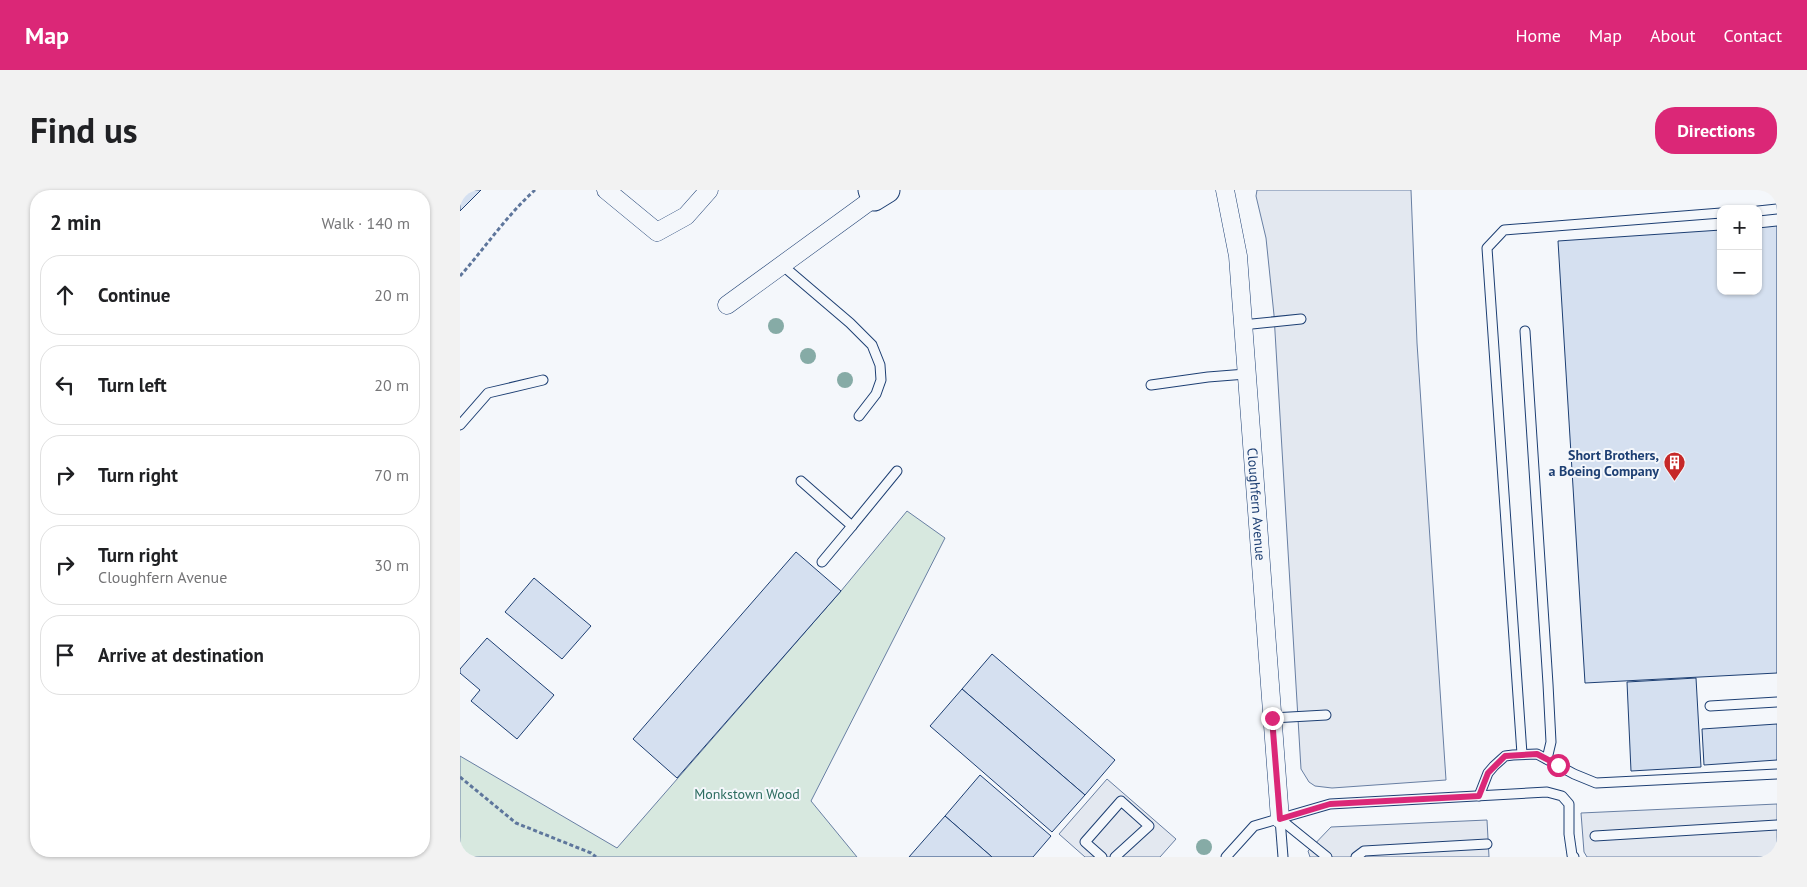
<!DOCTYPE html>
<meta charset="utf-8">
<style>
body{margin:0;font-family:"PT Sans",sans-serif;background:#f2f2f2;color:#202124}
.controls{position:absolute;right:15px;top:15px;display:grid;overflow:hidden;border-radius:10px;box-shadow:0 1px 4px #0004}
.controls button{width:45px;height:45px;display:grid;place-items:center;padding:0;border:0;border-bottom:1px solid #e0e0e0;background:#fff;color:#202124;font:25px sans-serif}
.stop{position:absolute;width:15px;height:15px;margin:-11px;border:4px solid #db2777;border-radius:50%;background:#fff}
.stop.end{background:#db2777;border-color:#fff;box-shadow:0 1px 5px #0008}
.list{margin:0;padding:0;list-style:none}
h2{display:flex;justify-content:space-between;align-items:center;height:65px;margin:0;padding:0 20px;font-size:21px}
h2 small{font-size:16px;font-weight:400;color:#757577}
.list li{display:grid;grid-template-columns:32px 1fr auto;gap:15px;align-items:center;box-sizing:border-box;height:80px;margin:0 10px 10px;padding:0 10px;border:1px solid #e0e0e0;border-radius:20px}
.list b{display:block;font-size:19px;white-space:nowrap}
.list p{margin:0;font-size:16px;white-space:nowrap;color:#757577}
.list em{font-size:16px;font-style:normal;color:#757577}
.icon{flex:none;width:28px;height:28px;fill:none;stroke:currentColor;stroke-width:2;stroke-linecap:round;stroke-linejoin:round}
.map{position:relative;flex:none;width:1317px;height:667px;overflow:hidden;border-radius:20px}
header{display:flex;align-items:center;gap:30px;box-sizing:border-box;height:70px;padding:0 25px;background:#db2777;color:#fff}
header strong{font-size:24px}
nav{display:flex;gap:28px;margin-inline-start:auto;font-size:18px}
.intro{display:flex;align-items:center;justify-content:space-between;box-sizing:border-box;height:120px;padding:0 30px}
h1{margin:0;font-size:35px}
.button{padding:12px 22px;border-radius:20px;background:#db2777;color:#fff;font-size:18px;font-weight:700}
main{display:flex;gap:30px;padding:0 30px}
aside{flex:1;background:#fff;border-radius:20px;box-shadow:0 1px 4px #0004}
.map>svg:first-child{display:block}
</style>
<header>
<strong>Map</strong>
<nav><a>Home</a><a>Map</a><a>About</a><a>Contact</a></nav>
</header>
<div class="intro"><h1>Find us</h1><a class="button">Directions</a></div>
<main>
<aside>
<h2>2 min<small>Walk · 140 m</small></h2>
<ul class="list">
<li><svg class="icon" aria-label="ahead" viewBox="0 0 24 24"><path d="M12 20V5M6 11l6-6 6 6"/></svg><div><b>Continue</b></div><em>20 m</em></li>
<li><svg class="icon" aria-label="left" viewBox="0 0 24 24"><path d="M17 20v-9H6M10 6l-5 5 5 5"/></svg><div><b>Turn left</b></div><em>20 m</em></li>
<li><svg class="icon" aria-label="right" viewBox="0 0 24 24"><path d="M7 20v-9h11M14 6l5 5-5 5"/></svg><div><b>Turn right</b></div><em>70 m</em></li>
<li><svg class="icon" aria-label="right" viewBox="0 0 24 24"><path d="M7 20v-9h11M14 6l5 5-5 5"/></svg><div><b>Turn right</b><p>Cloughfern Avenue</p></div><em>30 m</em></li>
<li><svg class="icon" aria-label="arrive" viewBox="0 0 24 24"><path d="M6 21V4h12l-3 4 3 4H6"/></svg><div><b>Arrive at destination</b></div></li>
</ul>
</aside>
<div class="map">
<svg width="1317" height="667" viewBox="0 0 1317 667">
<rect width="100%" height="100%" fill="#f4f7fb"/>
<!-- green -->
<polygon fill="#d7e8df" stroke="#687fa3" points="447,321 485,348 351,611 397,667 0,667 0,566 157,658 381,401"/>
<!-- parking -->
<g fill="#e3e8f0" stroke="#687fa3">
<polygon points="797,0 951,0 957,153 986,590 872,598 855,596 849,592 841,579 814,125 806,48 796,6"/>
<polygon points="647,589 716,649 700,667 625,667 599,644"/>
<polygon points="1317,614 1317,667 1127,667 1124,662 1121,623"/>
<polygon points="1027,630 1029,667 850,667 848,661 871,637"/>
</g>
<!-- building -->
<g fill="#d5e0f0" stroke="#1d3f73">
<polygon points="0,0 21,0 0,21"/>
<polygon points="1317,36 1317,483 1125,493 1098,51 1261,40 1261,101 1298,101 1298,38"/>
<polygon points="336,362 381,401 217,588 173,549"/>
<polygon points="74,388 131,436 102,469 45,422"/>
<polygon points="27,448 94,505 57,549 11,511 20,500 0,483 0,479"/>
<polygon points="532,464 655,570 625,605 502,499"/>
<polygon points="1236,488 1241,577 1171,581 1167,492"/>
<polygon points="502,499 625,605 592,642 470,536"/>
<polygon points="1317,534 1317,570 1244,575 1242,539"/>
<polygon points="520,585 591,646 573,667 532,667 485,626"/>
<polygon points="485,626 532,667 449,667"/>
</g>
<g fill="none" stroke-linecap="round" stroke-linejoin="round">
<defs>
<g id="lane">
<polyline points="1298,21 1317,19"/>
<polyline points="322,75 390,133 412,155 420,175 421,190 416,204 399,226"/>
<polyline points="782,135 841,129"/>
<polyline points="1065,141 1088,494 1091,552 1087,569"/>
<polyline points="691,195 748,187 786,184"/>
<polyline points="0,235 28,203 83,190"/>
<polyline points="341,291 392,336 437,281"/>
<polyline points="362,372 392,336"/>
<polyline points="1250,516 1317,512"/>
<polyline points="812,528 866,525"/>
<polyline points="1062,564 1027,58 1044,40 1261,23"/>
<polyline points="1019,606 1028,583 1034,576 1045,566 1053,565 1077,564 1114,584 1136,593 1317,584"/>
<polyline points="820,629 867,667"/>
<polyline points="820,629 823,667"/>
<polyline points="1135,646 1317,635"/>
<polyline points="642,667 625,652 661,611 689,636 655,667"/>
<polyline points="766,667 794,636 870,614 1087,602 1102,606 1109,614 1109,644 1112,665 1114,667"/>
<polyline points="896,667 904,661 1027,654"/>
</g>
<g id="street">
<polyline points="146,0 197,42 226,26 249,0"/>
<path id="s1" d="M765 0 778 66 820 629"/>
<polyline points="267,115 414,8"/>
</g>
<polyline id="secondary" points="411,0 414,8 427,0"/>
</defs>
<!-- lane casing -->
<use href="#lane" stroke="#1d3f73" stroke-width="11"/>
<!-- street casing -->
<use href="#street" stroke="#1d3f73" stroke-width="19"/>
<!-- secondary casing -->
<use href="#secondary" stroke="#1d3f73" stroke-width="27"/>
<!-- path -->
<g stroke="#5e769c" stroke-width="3" stroke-dasharray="4 2.5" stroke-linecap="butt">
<path d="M0 86C25 58 47 25 75 0"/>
<polyline points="0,587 56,633 131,663 136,667"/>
</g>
<!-- lane -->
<use href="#lane" stroke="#f4f7fb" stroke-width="9"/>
<!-- street -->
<use href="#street" stroke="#f4f7fb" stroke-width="18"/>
<!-- secondary -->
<use href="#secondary" stroke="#f4f7fb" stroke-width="25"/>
</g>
<!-- trees -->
<g fill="#86aba6">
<circle cx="316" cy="136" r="8"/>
<circle cx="348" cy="166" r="8"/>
<circle cx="385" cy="190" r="8"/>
<circle cx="744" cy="657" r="8"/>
</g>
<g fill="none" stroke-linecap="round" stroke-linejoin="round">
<!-- route -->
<polyline stroke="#db2777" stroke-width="6" points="812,528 820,629 870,614 1019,606 1028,583 1045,566 1077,564 1098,575"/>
</g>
<!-- icons -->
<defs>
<symbol id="building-pin" viewBox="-11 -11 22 30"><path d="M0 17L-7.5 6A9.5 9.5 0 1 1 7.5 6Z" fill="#c62828" stroke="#f4f7fb"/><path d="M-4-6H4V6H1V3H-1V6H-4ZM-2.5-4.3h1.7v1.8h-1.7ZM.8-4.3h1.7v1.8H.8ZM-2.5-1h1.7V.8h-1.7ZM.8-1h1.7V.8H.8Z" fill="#fff"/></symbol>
</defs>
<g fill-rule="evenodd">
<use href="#building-pin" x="1202" y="260" width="25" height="34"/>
</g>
<g text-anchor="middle" stroke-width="4" stroke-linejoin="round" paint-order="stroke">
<!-- poi labels -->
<g font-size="14" font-weight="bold" fill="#1d3f73" stroke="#f4f7fb" text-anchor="end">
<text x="1199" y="270">Short Brothers,<tspan x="1199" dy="16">a Boeing Company</tspan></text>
</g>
<!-- street labels -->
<g font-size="14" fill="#1d3f73" stroke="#f4f7fb">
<text dy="5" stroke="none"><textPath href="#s1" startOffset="316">Cloughfern Avenue</textPath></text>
</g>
<!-- park labels -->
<g font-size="14" fill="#2c6c60" stroke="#f4f7fb">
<text x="287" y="609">Monkstown Wood</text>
</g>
</g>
</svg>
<div class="controls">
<button>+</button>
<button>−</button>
</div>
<div class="stop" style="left:1098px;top:575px"></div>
<div class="stop end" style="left:812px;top:528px"></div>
</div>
</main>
